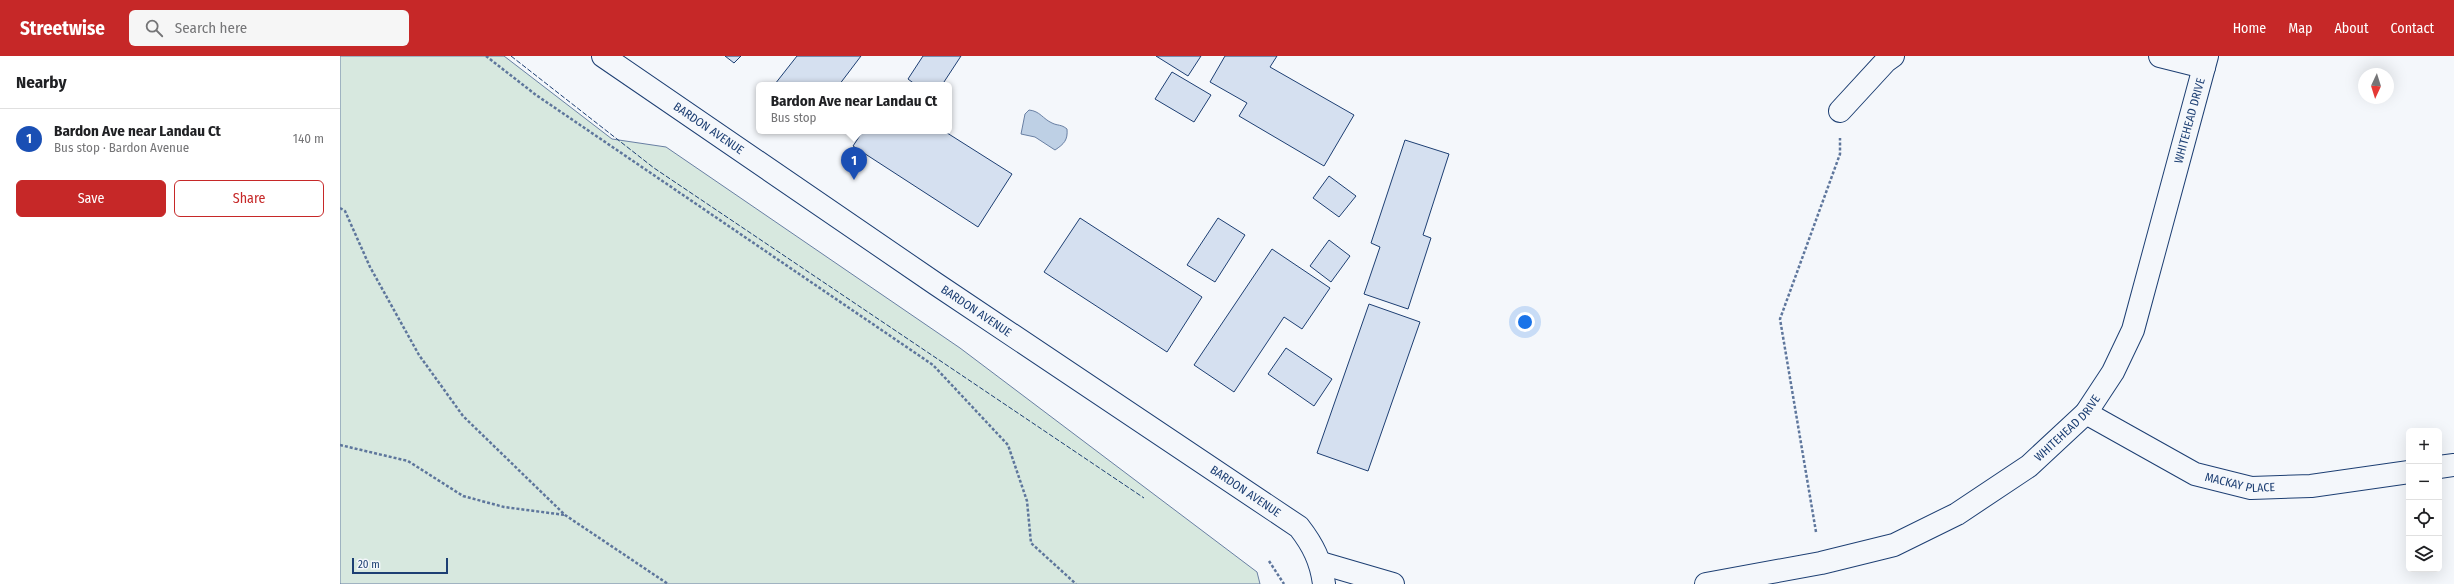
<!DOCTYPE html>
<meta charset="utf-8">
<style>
body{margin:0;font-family:"Fira Sans Condensed",sans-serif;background:#f6f6f6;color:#202124}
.controls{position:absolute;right:12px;bottom:12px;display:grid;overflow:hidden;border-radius:6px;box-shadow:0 4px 16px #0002}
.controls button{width:36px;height:36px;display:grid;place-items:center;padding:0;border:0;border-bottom:1px solid #e0e0e0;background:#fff;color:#202124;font:20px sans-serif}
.compass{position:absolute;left:2018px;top:12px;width:36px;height:36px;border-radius:50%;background:#fff;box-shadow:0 4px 16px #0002;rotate:184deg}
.scale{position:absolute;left:12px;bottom:10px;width:96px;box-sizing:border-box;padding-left:4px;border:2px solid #1d3f73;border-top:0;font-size:11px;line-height:14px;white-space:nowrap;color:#1d3f73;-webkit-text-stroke:3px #f4f7fb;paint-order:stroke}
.you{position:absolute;left:1185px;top:266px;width:14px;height:14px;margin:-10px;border:3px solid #fff;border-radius:50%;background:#1a73e8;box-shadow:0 0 0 6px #1a73e833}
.badge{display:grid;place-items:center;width:26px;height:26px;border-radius:50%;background:#c62828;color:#fff;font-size:13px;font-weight:700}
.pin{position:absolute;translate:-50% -33px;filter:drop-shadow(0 1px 2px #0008)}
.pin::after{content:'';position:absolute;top:21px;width:14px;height:12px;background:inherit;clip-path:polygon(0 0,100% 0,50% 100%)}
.popup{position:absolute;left:416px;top:26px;width:196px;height:52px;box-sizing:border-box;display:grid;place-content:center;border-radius:6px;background:#fff;filter:drop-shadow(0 1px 3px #0005);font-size:13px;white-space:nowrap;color:#757577}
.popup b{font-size:15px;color:#202124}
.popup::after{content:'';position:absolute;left:50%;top:100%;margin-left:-8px;border:8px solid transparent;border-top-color:#fff}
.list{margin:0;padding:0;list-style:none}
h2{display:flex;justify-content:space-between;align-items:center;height:52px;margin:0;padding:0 16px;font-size:17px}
h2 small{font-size:13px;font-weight:400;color:#757577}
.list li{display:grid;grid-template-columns:26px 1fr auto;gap:12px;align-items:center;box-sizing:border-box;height:60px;padding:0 16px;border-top:1px solid #e0e0e0}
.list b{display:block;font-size:15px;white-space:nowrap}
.list p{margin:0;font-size:13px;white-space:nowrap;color:#757577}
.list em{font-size:13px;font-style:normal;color:#757577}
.actions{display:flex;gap:8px;padding:12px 16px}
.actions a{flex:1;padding:9px 0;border:1px solid #c62828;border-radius:6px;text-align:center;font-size:14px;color:#c62828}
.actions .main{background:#c62828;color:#fff}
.icon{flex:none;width:22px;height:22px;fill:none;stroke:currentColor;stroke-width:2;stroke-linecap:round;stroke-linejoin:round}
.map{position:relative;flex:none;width:2114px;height:528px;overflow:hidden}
header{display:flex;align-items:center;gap:24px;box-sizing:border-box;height:56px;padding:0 20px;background:#c62828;color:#fff}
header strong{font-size:19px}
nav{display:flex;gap:22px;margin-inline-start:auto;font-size:14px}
.search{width:280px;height:36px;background:#f6f6f6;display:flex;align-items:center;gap:10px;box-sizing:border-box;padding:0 14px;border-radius:6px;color:#757577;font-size:15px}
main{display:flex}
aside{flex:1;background:#fff}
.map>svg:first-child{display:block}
</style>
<header>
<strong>Streetwise</strong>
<div class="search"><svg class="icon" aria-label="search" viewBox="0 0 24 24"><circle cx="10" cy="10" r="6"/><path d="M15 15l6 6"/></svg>Search here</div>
<nav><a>Home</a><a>Map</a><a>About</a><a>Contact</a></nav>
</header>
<main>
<aside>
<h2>Nearby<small></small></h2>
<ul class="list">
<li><span class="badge" style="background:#1a4fb4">1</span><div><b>Bardon Ave near Landau Ct</b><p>Bus stop · Bardon Avenue</p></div><em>140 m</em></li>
</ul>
<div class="actions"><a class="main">Save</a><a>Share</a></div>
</aside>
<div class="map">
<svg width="2114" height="528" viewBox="0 0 2114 528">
<rect width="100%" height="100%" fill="#f4f7fb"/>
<!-- green -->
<polygon fill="#d7e8df" stroke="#687fa3" points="0,0 164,0 272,83 326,91 620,292 917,516 920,528 0,528"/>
<!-- water -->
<path fill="#bed0e5" stroke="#687fa3" d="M689 54C700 55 703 63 712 67 718 70 721 68 727 73 728 84 724 88 715 94L695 81 681 78 685 58Z"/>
<!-- building -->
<g fill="#d5e0f0" stroke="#1d3f73">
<polygon points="385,0 401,0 394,7"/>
<polygon points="457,0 521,0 499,29 435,28"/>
<polygon points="583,0 621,0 602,29 576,29 568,23"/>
<polygon points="816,0 861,0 848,20"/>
<polygon points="885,0 937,0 930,11 1014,59 984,110 899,60 907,47 870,26"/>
<polygon points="832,16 871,39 854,66 815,43"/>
<polygon points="523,75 604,75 672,118 638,171 513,90"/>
<polygon points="1065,84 1109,98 1083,179 1091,182 1068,253 1024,238 1040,191 1031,187"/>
<polygon points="989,120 1016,140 999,161 973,142"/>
<polygon points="740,162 862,241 827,296 704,216"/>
<polygon points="878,162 905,179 875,226 847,209"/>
<polygon points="989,184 1010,200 991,226 970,210"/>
<polygon points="932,193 990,232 962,273 944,261 894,336 854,309"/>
<polygon points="1029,248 1080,266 1028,415 977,397"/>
<polygon points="946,292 992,323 974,350 928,318"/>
</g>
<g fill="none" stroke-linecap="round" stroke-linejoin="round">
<defs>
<g id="minor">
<path id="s1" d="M263 0 596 228 959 471C973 489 981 505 984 528"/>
<polyline points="1820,0 1864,11"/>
<polyline points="1500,55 1546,5 1553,0"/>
<path id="s2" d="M1746 357 1855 418 1911 432 1971 430 2069 416"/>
<polyline points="2099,411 2114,409"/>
<polyline points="981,507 1053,528"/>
<path id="s3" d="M1366 528 1481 507 1554 489 1617 458 1689 410 1746 357 1773 316 1793 274 1867 0"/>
</g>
</defs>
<!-- minor casing -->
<use href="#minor" stroke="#1d3f73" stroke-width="24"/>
<!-- path -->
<g stroke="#5e769c" stroke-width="2.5" stroke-dasharray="3 2" stroke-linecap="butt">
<polyline points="146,0 196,39 593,309 668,389 687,445 691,487 736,528"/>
<polyline points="0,152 5,155 30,211 79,299 123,360 225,459 328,528"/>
<polyline points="0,389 68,405 123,440 164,451 225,459"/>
<polyline points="1476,476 1440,263 1500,98 1500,82"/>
<polyline points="929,505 944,528"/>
</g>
<!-- minor -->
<use href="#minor" stroke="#f4f7fb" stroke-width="22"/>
<!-- fence -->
<polyline stroke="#1d3f73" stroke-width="1" stroke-dasharray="5 2" stroke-linecap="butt" points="171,0 314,112 804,442"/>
</g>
<g text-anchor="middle" stroke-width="3" stroke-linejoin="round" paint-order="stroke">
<!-- street labels -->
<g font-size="12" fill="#1d3f73" stroke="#f4f7fb">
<text dy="4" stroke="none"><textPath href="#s3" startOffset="739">WHITEHEAD DRIVE</textPath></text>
<text dy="4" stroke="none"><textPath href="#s1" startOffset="128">BARDON AVENUE</textPath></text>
<text dy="4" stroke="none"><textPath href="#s1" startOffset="452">BARDON AVENUE</textPath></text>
<text dy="4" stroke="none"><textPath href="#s3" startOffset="403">WHITEHEAD DRIVE</textPath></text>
<text dy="4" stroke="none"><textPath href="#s2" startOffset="171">MACKAY PLACE</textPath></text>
<text dy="4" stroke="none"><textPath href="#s1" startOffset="776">BARDON AVENUE</textPath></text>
</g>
</g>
</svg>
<div class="controls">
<button>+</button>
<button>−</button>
<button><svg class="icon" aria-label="locate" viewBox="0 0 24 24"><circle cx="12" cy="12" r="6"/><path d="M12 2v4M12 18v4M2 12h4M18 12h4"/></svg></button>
<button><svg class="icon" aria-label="layers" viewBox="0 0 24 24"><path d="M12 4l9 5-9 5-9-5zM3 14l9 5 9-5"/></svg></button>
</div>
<svg class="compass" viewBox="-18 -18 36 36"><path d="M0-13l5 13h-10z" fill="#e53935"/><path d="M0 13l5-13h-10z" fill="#757577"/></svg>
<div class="scale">20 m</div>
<div class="you"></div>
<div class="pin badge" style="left:514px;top:124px;background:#1a4fb4">1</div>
<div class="popup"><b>Bardon Ave near Landau Ct</b>Bus stop</div>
</div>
</main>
